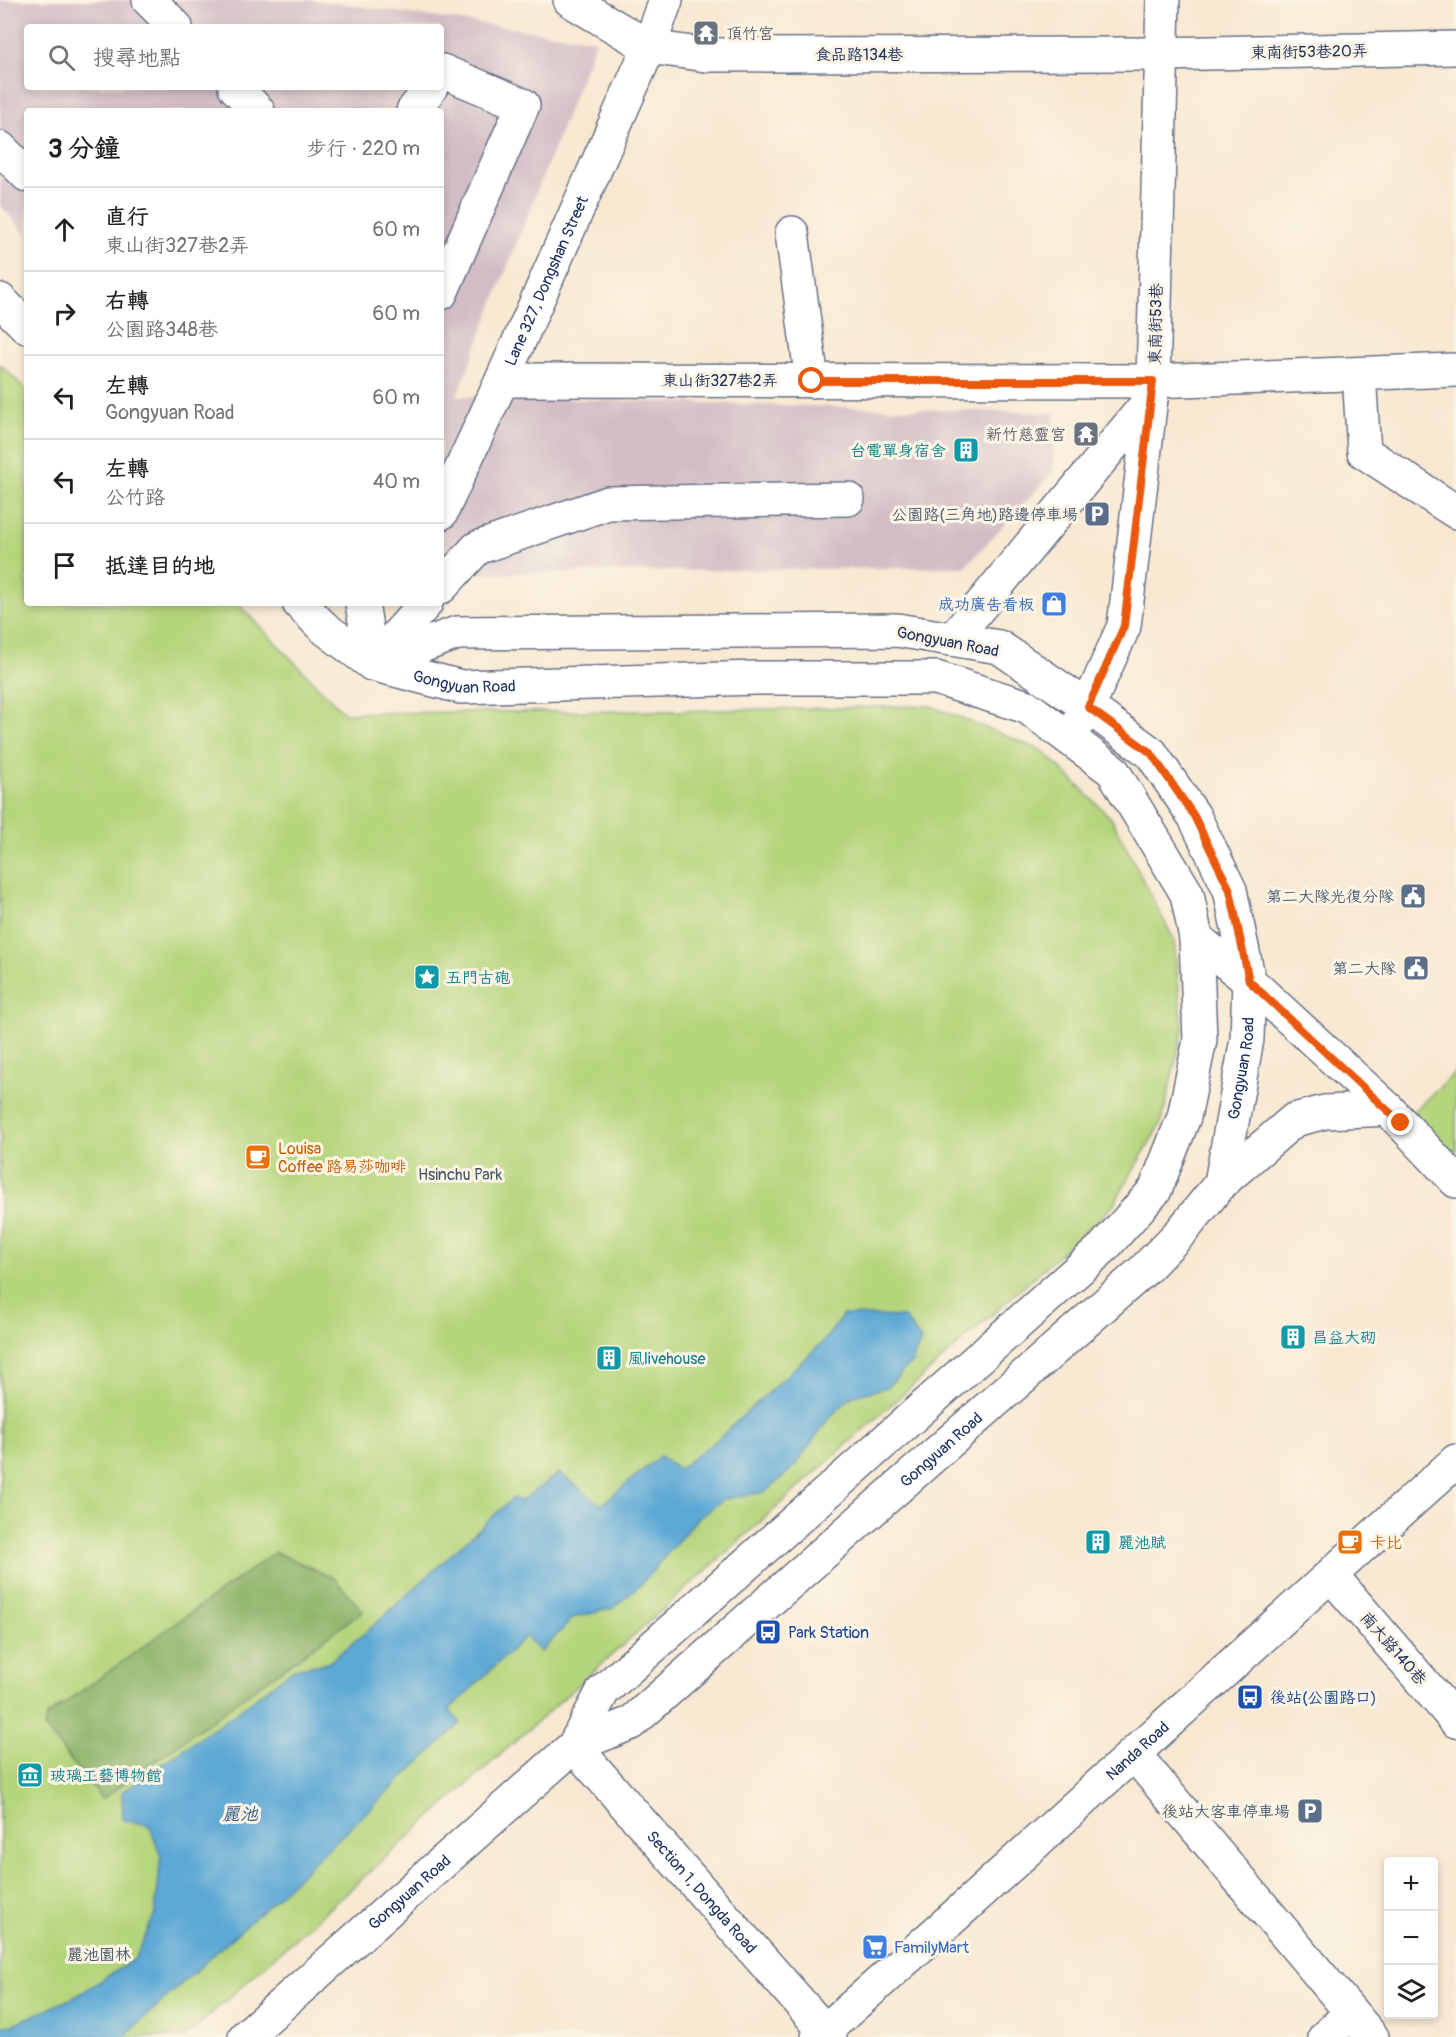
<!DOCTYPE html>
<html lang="zh-TW">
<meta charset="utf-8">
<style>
body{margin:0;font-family:Pangolin,"LXGW WenKai TC",sans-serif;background:#f6f6f6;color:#202124}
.controls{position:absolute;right:18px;bottom:18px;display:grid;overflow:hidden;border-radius:6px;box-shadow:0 3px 9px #0003}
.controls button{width:54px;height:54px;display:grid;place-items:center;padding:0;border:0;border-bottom:2px solid #e0e0e0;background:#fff;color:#202124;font:30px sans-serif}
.stop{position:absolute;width:18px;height:18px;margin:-14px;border:4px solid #ea580c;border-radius:50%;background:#fff}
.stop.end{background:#ea580c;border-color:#fff;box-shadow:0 2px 6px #0008}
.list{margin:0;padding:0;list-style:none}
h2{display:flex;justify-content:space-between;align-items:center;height:78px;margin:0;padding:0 24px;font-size:26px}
h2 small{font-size:20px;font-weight:400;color:#757577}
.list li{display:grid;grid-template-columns:39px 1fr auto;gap:18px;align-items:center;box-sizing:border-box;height:84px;padding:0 24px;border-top:2px solid #e0e0e0}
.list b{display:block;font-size:22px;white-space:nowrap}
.list p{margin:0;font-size:20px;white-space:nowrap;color:#757577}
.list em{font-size:20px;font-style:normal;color:#757577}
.icon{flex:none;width:33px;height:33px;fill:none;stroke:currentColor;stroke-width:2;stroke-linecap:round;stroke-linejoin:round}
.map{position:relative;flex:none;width:1456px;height:2037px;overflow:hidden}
.search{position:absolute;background:#fff;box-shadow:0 3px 9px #0003;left:24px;top:24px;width:420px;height:66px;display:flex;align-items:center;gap:15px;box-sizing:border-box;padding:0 21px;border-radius:6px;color:#757577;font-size:22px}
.panel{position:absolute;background:#fff;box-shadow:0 3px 9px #0003;left:24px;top:108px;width:420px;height:498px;border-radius:6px}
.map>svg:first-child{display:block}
</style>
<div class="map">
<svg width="1456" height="2037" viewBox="0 0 1456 2037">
<rect width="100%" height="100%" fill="#fcf5e5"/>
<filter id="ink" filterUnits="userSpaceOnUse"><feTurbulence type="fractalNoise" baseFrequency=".0167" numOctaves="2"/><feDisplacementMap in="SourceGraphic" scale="12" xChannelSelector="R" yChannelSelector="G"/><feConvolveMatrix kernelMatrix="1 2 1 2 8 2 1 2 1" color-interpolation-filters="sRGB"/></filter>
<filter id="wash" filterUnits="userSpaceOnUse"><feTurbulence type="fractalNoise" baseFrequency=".008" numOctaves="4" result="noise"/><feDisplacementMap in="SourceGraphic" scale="24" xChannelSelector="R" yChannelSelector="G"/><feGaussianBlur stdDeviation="1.35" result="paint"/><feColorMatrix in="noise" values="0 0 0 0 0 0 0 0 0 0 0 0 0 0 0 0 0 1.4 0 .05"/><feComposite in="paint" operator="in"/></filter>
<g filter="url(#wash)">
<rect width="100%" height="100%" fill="#f8e8d1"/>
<!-- industrial -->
<path fill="#d2bdc6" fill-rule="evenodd" d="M0 0H312L596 40 457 396 1054 413V471L965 567 441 574V111H27V235L0 205ZM27 27H441V87H27Z"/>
<!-- green -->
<g fill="#b5d57c" stroke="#68826d" stroke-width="1.5">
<polygon points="0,364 27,391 27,603 237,603 344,713 669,711 931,706 1043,751 1111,818 1174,940 1183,1029 1162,1121 1112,1207 185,2037 0,2037"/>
<polygon points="1456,1072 1456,1181 1401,1123"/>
</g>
<!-- forest -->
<polygon fill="#90b66c" stroke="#567265" stroke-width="1.5" points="275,1552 334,1578 363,1611 102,1799 44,1727 47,1716"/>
<!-- water -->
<polygon fill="#5da9d5" stroke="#3c6c9a" stroke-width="1.5" points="843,1315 904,1317 921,1340 912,1362 887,1387 851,1397 828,1419 794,1467 765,1492 724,1499 696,1520 642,1583 613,1608 573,1618 541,1652 526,1636 449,1710 461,1723 267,1906 123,2037 0,2037 0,2027 12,2025 77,1996 135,1959 155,1914 161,1856 149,1825 123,1820 122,1792 233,1715 294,1669 328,1663 372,1627 513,1498 521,1501 559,1473 601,1505 660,1456 679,1469 718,1439 824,1341"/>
</g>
<g filter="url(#ink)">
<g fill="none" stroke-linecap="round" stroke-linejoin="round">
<defs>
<g id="minor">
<polyline points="149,0 176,27"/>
<polyline points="570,0 649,47 706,55 1161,54 1456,48"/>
<polyline points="441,72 442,71 523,105 441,293"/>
<polyline points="235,87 258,111"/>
<polyline points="413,111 431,87"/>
<polyline points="0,148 27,175"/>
<polyline points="792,233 812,381"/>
<polyline points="0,300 27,327"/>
<polyline points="1359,374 1364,452 1456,512"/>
<polyline points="502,380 1153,381 1456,370"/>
<path id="s1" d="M441 513 502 380 649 47 666 0"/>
<polyline points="441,587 477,548 608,503 848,499"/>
<path id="s2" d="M299 603 323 627 372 664 461 687 756 678H936L1021 705 1027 707 1113 771 1187 894 1196 938 1200 1040 1184 1117 1155 1190 1104 1247 603 1691 574 1746"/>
<polyline points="362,603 372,664"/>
<polyline points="953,639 1151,399"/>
<polyline points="375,660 426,603"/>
<polyline points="1076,726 1088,707 1124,626 1153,381 1163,0"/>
<polyline points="1196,938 1249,981 1388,1109 1456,1181"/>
<polyline points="1221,1183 1294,1120 1325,1112 1388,1109"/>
<polyline points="1331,1575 1456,1721"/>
<path id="s3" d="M574 1746 830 2037"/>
<polyline points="1134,1754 1372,2037"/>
<path id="s4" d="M245 2037 574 1746 631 1723 1144 1270 1181 1232 1221 1183 1247 1039 1249 981 1230 890 1194 816 1151 753 1088 707 999 647 897 630 457 633 372 664"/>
<polyline points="1325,2037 1351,2013"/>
</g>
<g id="major">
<path id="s5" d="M818 2037 957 1914 1456 1461"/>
</g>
</defs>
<!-- minor casing -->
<use href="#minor" stroke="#687086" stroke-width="36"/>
<!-- major casing -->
<use href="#major" stroke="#687086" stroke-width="36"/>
<!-- minor -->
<use href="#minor" stroke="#fff" stroke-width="33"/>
<!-- major -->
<use href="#major" stroke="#fff" stroke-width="33"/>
</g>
</g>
<g fill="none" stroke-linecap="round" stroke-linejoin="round" filter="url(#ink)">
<!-- route -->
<polyline stroke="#ea580c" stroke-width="8" points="812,381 1153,381 1124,626 1088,707 1151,753 1194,816 1230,890 1249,981 1401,1123"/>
</g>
<!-- icons -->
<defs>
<symbol id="temple-square" viewBox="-11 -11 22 22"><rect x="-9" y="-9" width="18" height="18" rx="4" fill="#6b7280" stroke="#fcf5e5"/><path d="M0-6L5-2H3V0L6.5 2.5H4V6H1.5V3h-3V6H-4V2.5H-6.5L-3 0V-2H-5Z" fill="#fff"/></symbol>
<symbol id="building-square" viewBox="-11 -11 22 22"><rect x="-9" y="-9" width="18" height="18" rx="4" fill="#0f9aa8" stroke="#fcf5e5"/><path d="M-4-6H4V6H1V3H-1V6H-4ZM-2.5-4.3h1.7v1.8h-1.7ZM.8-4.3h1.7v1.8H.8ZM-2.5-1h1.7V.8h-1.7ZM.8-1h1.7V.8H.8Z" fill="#fff"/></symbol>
<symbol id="parking-square" viewBox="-11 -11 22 22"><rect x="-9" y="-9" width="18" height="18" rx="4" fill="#5c6f8a" stroke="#fcf5e5"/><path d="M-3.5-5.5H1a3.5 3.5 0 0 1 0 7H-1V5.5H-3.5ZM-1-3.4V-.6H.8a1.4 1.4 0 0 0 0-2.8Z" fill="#fff"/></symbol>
<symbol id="shop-square" viewBox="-11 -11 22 22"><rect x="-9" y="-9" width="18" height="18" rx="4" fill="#3f7fe0" stroke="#fcf5e5"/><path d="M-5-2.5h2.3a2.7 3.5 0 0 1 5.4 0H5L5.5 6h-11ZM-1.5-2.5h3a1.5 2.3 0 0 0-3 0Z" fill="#fff"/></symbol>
<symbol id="civic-square" viewBox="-11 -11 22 22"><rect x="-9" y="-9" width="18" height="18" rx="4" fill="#5c6f8a" stroke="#fcf5e5"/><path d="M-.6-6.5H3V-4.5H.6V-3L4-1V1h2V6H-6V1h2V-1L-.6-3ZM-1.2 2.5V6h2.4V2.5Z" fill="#fff"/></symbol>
<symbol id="sight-square" viewBox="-11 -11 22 22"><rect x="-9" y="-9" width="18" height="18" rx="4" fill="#0f9aa8" stroke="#fcf5e5"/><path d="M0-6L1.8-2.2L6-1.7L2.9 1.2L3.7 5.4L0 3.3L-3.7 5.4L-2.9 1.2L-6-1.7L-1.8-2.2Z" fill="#fff"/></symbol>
<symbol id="cafe-square" viewBox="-11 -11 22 22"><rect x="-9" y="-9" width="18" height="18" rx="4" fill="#e8710a" stroke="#fcf5e5"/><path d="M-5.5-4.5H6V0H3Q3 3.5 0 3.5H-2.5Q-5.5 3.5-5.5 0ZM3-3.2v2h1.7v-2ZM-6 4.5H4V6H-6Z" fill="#fff"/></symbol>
<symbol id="bus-square" viewBox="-11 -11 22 22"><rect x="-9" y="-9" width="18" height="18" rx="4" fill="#1a4fb4" stroke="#fcf5e5"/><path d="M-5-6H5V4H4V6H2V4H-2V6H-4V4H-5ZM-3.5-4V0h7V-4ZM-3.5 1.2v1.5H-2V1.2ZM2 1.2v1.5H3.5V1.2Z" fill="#fff"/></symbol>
<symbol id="museum-square" viewBox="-11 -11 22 22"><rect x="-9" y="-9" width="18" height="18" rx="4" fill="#0f9aa8" stroke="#fcf5e5"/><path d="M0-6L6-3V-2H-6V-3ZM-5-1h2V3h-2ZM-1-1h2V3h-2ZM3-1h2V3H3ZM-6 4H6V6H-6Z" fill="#fff"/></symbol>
<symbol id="supermarket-square" viewBox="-11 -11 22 22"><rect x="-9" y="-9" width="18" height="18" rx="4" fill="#3f7fe0" stroke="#fcf5e5"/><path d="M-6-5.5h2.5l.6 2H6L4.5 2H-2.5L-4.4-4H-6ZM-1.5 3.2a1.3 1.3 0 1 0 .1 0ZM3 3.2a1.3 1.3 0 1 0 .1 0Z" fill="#fff"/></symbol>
</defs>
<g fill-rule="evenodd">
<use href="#temple-square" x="691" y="18" width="30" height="30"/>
<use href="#temple-square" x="1071" y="419" width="30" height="30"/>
<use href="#building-square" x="951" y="435" width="30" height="30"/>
<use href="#parking-square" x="1082" y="499" width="30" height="30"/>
<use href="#shop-square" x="1039" y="589" width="30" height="30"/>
<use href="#civic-square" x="1398" y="881" width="30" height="30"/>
<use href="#civic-square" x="1401" y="953" width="30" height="30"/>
<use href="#sight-square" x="412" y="962" width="30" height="30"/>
<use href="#cafe-square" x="243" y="1142" width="30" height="30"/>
<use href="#building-square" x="1278" y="1322" width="30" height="30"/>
<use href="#building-square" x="594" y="1343" width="30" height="30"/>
<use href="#building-square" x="1083" y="1527" width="30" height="30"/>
<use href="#cafe-square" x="1335" y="1527" width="30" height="30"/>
<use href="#bus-square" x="753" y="1617" width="30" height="30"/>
<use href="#bus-square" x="1235" y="1682" width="30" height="30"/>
<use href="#museum-square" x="15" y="1760" width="30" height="30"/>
<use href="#parking-square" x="1295" y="1796" width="30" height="30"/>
<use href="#supermarket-square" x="860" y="1932" width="30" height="30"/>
</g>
<g text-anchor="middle" stroke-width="6" stroke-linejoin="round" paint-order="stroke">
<!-- worship labels -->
<g font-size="16" fill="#5b616d" stroke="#fcf5e5" text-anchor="start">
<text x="726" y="39">頂竹宮</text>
<text x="1066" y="440" text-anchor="end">新竹慈靈宮</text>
</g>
<!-- street labels -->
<g font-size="16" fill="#1b2f5e" stroke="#fcf5e5">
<text transform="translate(1309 51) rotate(-1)" y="6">東南街53巷20弄</text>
<text x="859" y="60">食品路134巷</text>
<text dy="6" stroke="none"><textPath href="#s1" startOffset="255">Lane 327, Dongshan Street</textPath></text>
<text transform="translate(1155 324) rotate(-89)" y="6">東南街53巷</text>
<text x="720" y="386">東山街327巷2弄</text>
<text transform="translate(948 641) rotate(11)" y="6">Gongyuan Road</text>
<text dy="6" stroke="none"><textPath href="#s2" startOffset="190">Gongyuan Road</textPath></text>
<text dy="6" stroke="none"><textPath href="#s4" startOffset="1418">Gongyuan Road</textPath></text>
<text dy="6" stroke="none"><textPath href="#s4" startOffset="914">Gongyuan Road</textPath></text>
<text transform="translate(1394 1648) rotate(49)" y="6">南大路140巷</text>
<text dy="6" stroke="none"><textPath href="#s5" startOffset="429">Nanda Road</textPath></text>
<text dy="6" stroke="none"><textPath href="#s4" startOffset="219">Gongyuan Road</textPath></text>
<text dy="6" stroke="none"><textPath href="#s3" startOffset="194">Section 1, Dongda Road</textPath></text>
</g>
<!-- culture labels -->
<g font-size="16" fill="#0d838f" stroke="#fcf5e5" text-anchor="start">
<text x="946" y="456" text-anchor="end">台電單身宿舍</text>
<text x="446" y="983">五門古砲</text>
<text x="1312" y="1343">昌益大砌</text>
<text x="628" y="1364">風livehouse</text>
<text x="1118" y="1548">麗池賦</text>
<text x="50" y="1781">玻璃工藝博物館</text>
</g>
<!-- service labels -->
<g font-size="16" fill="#4e5e75" stroke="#fcf5e5" text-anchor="end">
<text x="1078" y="520">公園路(三角地)路邊停車場</text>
<text x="1394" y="902">第二大隊光復分隊</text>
<text x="1396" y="974">第二大隊</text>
<text x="1290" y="1817">後站大客車停車場</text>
</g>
<!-- shop labels -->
<g font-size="16" fill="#366cbe" stroke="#fcf5e5" text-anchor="end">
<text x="1034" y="610">成功廣告看板</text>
<text x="894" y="1953" text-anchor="start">FamilyMart</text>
</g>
<!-- food labels -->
<g font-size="16" fill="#c56008" stroke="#fcf5e5" text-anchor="start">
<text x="278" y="1154">Louisa<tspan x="278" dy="18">Coffee 路易莎咖啡</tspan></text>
<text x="1370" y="1548">卡比</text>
</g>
<!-- park labels -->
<g font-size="16" fill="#425866" stroke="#fcf5e5">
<text x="460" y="1180">Hsinchu Park</text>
<text x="99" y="1960">麗池園林</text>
</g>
<!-- transit labels -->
<g font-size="16" fill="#164399" stroke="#fcf5e5" text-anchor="start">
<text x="788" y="1638">Park Station</text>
<text x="1270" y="1703">後站(公園路口)</text>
</g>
<!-- water labels -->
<g font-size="18" font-style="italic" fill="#325a88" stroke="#fcf5e5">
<text x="240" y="1820">麗池</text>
</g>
</g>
</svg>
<div class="controls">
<button>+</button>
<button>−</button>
<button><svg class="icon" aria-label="layers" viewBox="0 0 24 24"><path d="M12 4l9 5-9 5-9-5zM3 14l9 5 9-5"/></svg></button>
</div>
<div class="stop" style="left:812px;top:381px"></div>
<div class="stop end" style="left:1401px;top:1123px"></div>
<div class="search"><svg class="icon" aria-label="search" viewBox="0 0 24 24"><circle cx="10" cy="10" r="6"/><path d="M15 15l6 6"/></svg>搜尋地點</div>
<section class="panel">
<h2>3 分鐘<small>步行 · 220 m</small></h2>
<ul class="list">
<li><svg class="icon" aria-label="ahead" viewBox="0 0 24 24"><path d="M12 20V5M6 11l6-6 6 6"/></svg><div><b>直行</b><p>東山街327巷2弄</p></div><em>60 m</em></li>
<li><svg class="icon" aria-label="right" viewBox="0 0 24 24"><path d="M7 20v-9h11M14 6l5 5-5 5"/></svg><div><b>右轉</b><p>公園路348巷</p></div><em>60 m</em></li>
<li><svg class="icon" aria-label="left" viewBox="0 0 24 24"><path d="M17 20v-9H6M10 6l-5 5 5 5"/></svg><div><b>左轉</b><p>Gongyuan Road</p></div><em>60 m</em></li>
<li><svg class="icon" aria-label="left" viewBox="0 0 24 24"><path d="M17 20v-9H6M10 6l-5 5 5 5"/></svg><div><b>左轉</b><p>公竹路</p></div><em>40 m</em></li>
<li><svg class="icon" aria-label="arrive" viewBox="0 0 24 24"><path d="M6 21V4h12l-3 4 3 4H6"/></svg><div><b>抵達目的地</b></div></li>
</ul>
</section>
</div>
